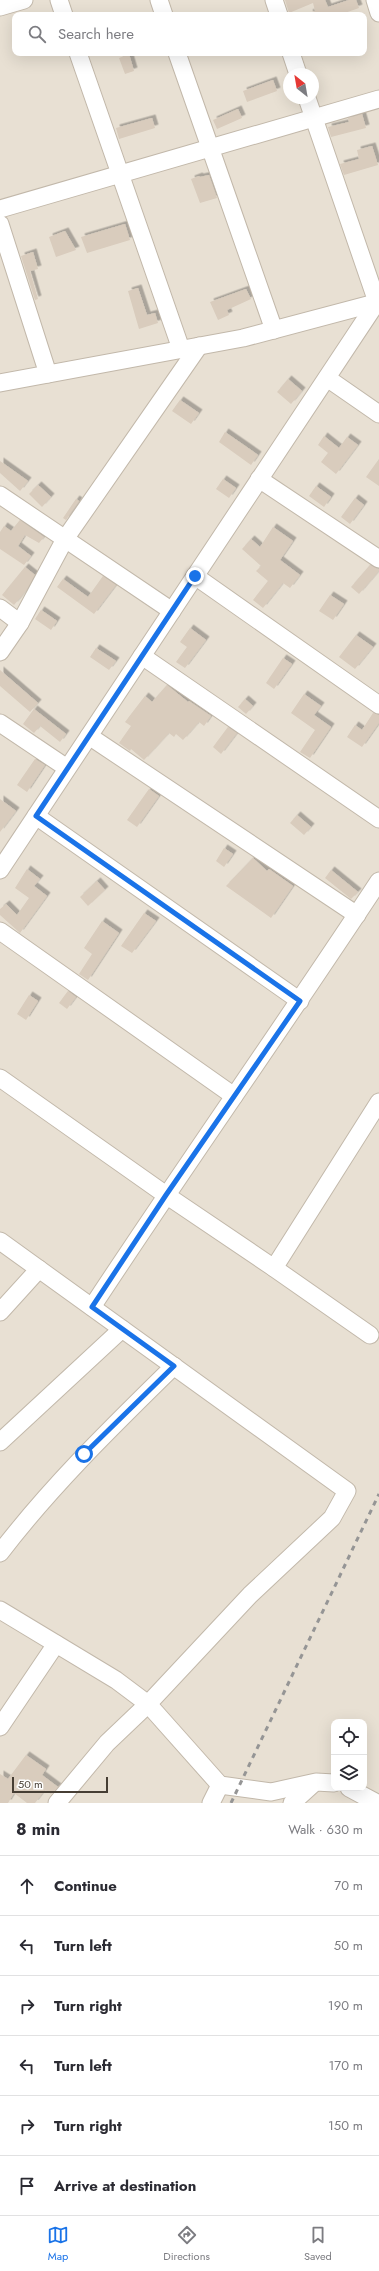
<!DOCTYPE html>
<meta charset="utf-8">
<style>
body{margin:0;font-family:Jost,sans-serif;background:#f2f2f3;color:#2b2b33}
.controls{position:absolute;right:12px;bottom:12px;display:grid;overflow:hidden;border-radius:8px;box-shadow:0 4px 16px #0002}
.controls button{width:36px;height:36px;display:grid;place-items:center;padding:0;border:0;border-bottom:1px solid #e1e1e2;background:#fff;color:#2b2b33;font:20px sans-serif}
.compass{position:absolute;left:283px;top:68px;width:36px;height:36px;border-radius:50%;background:#fff;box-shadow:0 4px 16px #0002;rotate:329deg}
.scale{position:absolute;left:12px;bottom:10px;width:96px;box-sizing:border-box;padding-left:4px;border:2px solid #463e34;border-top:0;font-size:11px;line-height:14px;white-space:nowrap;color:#463e34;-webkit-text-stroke:3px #fff;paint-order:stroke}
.stop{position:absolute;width:12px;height:12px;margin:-9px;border:3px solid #1a73e8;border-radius:50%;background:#fff}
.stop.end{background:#1a73e8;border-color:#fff;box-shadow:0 1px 4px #0008}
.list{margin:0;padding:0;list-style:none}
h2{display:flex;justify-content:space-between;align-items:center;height:52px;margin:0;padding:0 16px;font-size:17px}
h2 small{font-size:13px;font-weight:400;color:#7c7c81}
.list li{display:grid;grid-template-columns:26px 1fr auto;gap:12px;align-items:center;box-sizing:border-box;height:60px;padding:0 16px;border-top:1px solid #e1e1e2}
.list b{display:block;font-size:15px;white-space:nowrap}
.list em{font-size:13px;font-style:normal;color:#7c7c81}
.icon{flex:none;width:22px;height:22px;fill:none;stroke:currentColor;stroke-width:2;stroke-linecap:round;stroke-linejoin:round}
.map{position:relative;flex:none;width:379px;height:1803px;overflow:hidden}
.search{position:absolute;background:#fff;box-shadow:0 4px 16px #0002;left:12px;right:12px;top:12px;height:44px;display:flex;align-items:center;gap:10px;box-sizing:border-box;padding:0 14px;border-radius:8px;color:#7c7c81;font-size:15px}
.sheet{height:412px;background:#fff}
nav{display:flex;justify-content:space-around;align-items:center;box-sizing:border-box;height:56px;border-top:1px solid #e1e1e2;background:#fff;font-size:11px;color:#7c7c81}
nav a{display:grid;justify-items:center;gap:2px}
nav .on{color:#1a73e8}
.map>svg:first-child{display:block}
</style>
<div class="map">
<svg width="379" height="1803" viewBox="0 0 379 1803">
<defs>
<filter id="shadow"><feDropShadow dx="3.5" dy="-3.5" stdDeviation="0" flood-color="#0004"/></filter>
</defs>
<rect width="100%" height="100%" fill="#f4eee5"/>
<!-- residential -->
<path fill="#e8e0d3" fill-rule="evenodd" d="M0 0H379V1803H0ZM15 15H364V53H15ZM289 74H313V98H289ZM334 1722H364V1788H334Z"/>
<!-- building -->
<g fill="#d9ccbd" filter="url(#shadow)">
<polygon points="285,0 325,0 328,7 349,0 356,0 359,8 339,15 310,15 309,13 315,11 313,3 289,13"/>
<polygon points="129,54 134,71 125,74 119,58"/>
<polygon points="273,80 277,91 247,102 243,91"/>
<polygon points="238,109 242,118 217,129 213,120"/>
<polygon points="362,114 366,128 331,137 328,127 349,122 348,118"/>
<polygon points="152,118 155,128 119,139 116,128"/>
<polygon points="372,146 378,165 344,175 340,164 359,159 357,150"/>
<polygon points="209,175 217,198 200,203 191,179 199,176 200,177"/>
<polygon points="125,224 130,240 87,253 81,237"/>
<polygon points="65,231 76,250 56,257 49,237"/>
<polygon points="33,252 38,269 30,271 38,299 35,300 21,256"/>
<polygon points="138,288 147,315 155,313 158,323 139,329 128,291"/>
<polygon points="246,289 251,299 227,310 229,315 218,320 210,302"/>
<polygon points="288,379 302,391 291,404 277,392"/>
<polygon points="180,400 199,413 191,424 172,411"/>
<polygon points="225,432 258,455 251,465 219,442"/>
<polygon points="324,436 339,448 347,437 358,445 336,474 321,462 328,453 318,445"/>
<polygon points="379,459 379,486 366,477"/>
<polygon points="0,461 28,481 20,491 0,473"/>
<polygon points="223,479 236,488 229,498 216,489"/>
<polygon points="38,485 51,497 42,507 29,494"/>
<polygon points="316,486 331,497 324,507 309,496"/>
<polygon points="355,498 364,505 350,524 341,517"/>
<polygon points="76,499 79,501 66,520 63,518"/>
<polygon points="20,520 44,537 39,543 25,535 18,546 31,556 24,565 0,549 0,532 4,526 11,531"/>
<polygon points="273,527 293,541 280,560 300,575 290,588 283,583 263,608 253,600 268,581 256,571 261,566 242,549 251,539 260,547"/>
<polygon points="370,565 379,569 379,571 359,594 351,587"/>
<polygon points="25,567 35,575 26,591 14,605 2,595"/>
<polygon points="103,576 116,585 94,614 57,587 63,579 88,597"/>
<polygon points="330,595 344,604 333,620 319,611"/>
<polygon points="41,610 57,621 51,630 35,619"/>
<polygon points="190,628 206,640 185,668 176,662 187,647 180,642"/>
<polygon points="356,635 373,647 355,669 339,657"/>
<polygon points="96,648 116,661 109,670 90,657"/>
<polygon points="283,658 292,664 274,689 266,683"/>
<polygon points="0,670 38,703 30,712 0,686"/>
<polygon points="167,685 188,702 189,701 211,716 204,726 199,722 183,740 176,734 174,737 169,733 144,760 131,749 130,751 119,743 131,726 125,722 145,696 152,702"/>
<polygon points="304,694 321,706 314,715 331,727 310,758 300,752 315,730 291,713"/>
<polygon points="245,699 253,706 246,714 238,707"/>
<polygon points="34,709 66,734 60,742 40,726 34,733 23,724"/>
<polygon points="373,713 379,715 379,723 362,747 347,737 355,725 362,730"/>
<polygon points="228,727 237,733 221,754 213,747"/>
<polygon points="35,759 45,765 27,792 17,785"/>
<polygon points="149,789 159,796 137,827 127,820"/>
<polygon points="0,799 16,811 0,832"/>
<polygon points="297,815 311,827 304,835 290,823"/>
<polygon points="224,848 233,854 224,867 216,861"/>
<polygon points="253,858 267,871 269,869 293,886 271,918 226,886"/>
<polygon points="27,869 40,879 34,886 47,896 20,933 0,915 0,909 6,904 17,915 29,898 15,888"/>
<polygon points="331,870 358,892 351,899 325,878"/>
<polygon points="97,881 105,890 88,906 80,897"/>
<polygon points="144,913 156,921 132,953 121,946"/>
<polygon points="102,921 119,933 88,980 79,974 92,954 84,948"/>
<polygon points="68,991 76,997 67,1009 59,1003"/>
<polygon points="29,995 38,1001 26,1020 17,1014"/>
<polygon points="26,1755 46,1769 42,1775 58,1787 51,1794 45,1790 35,1803 27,1803 14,1793 8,1803 0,1803 0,1774 8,1779"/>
</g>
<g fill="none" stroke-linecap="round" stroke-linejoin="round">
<defs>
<g id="minor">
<polyline points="59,0 64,15"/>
<polyline points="159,0 164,15"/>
<polyline points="274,0 279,15"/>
<polyline points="375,0 379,13"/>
<polyline points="0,7 24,0"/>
<polyline points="78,53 181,349"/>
<polyline points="177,53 274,330"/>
<polyline points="291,53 298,74"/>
<polyline points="0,209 379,99"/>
<polyline points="0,224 48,374"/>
<polyline points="327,378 379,414"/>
<polyline points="0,383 243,338 379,302"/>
<polyline points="259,479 379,559"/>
<polyline points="0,495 172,611"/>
<polyline points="195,576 379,705"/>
<polyline points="0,608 20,623"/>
<polyline points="0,652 20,623 65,539 199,346"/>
<polyline points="142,656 379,819"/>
<polyline points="0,723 67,768"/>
<polyline points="89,736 357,915"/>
<polyline points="36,816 300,1001"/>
<polyline points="0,870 377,302 307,98"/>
<polyline points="0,931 234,1096"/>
<polyline points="0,1078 166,1195 274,1268 379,1102"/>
<polyline points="0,1241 347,1491 332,1518 250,1595 148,1704 107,1743 57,1803"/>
<polyline points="274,1268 370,1335"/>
<path d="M92 1307C186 1164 285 1024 379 881"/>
<polyline points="0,1312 39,1269"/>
<polyline points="0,1442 122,1329"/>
<path d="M0 1553C52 1485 113 1426 174 1366"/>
<polyline points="0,1610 116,1680 148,1704 220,1785 271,1792 316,1782 334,1783"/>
<polyline points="0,1727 56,1644"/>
<polyline points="349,1788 377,1803"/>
<polyline points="211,1803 220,1785"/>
<polyline points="292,1803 312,1785"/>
</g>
</defs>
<!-- minor casing -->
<use href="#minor" stroke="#c2b8aa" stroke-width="19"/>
<!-- minor -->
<use href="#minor" stroke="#fff" stroke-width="17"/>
<!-- rail -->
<polyline stroke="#959595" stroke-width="3" stroke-dasharray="5 5" stroke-linecap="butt" points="231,1803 379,1494"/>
</g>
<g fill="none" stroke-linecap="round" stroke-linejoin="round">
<!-- route -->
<polyline stroke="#1a73e8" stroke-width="5" points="84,1454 174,1366 92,1307 166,1195 300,1001 36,816 195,576"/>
</g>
</svg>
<div class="controls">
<button><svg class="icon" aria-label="locate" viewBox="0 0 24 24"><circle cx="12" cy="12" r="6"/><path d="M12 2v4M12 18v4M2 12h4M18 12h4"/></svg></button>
<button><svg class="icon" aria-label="layers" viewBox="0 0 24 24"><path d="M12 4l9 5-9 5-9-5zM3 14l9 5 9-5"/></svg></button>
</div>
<svg class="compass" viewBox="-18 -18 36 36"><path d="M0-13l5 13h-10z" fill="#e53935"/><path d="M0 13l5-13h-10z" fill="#7c7c81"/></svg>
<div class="scale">50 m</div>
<div class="stop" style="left:84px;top:1454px"></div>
<div class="stop end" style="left:195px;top:576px"></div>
<div class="search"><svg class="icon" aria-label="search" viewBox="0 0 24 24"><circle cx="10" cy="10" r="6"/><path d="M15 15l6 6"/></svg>Search here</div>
</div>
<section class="sheet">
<h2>8 min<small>Walk · 630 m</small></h2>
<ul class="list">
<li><svg class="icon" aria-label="ahead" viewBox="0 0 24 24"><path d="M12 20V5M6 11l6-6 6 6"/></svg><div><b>Continue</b></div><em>70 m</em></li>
<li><svg class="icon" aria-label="left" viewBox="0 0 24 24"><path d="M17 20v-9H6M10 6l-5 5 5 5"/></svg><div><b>Turn left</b></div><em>50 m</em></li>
<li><svg class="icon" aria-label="right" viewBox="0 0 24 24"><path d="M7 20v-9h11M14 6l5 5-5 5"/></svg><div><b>Turn right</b></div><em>190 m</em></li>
<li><svg class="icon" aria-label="left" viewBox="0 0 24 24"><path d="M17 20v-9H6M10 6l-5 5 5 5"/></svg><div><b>Turn left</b></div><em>170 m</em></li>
<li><svg class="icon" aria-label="right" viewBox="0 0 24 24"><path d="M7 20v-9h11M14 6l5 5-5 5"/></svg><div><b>Turn right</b></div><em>150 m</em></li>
<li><svg class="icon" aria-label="arrive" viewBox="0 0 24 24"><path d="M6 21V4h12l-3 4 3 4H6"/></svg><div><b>Arrive at destination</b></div></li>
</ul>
</section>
<nav>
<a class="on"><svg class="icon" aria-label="map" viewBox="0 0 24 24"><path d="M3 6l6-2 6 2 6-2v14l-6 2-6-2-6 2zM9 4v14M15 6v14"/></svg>Map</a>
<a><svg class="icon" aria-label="directions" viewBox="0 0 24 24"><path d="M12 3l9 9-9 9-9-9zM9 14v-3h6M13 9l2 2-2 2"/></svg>Directions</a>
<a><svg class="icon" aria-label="saved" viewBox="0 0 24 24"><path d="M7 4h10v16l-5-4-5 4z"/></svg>Saved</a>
</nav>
